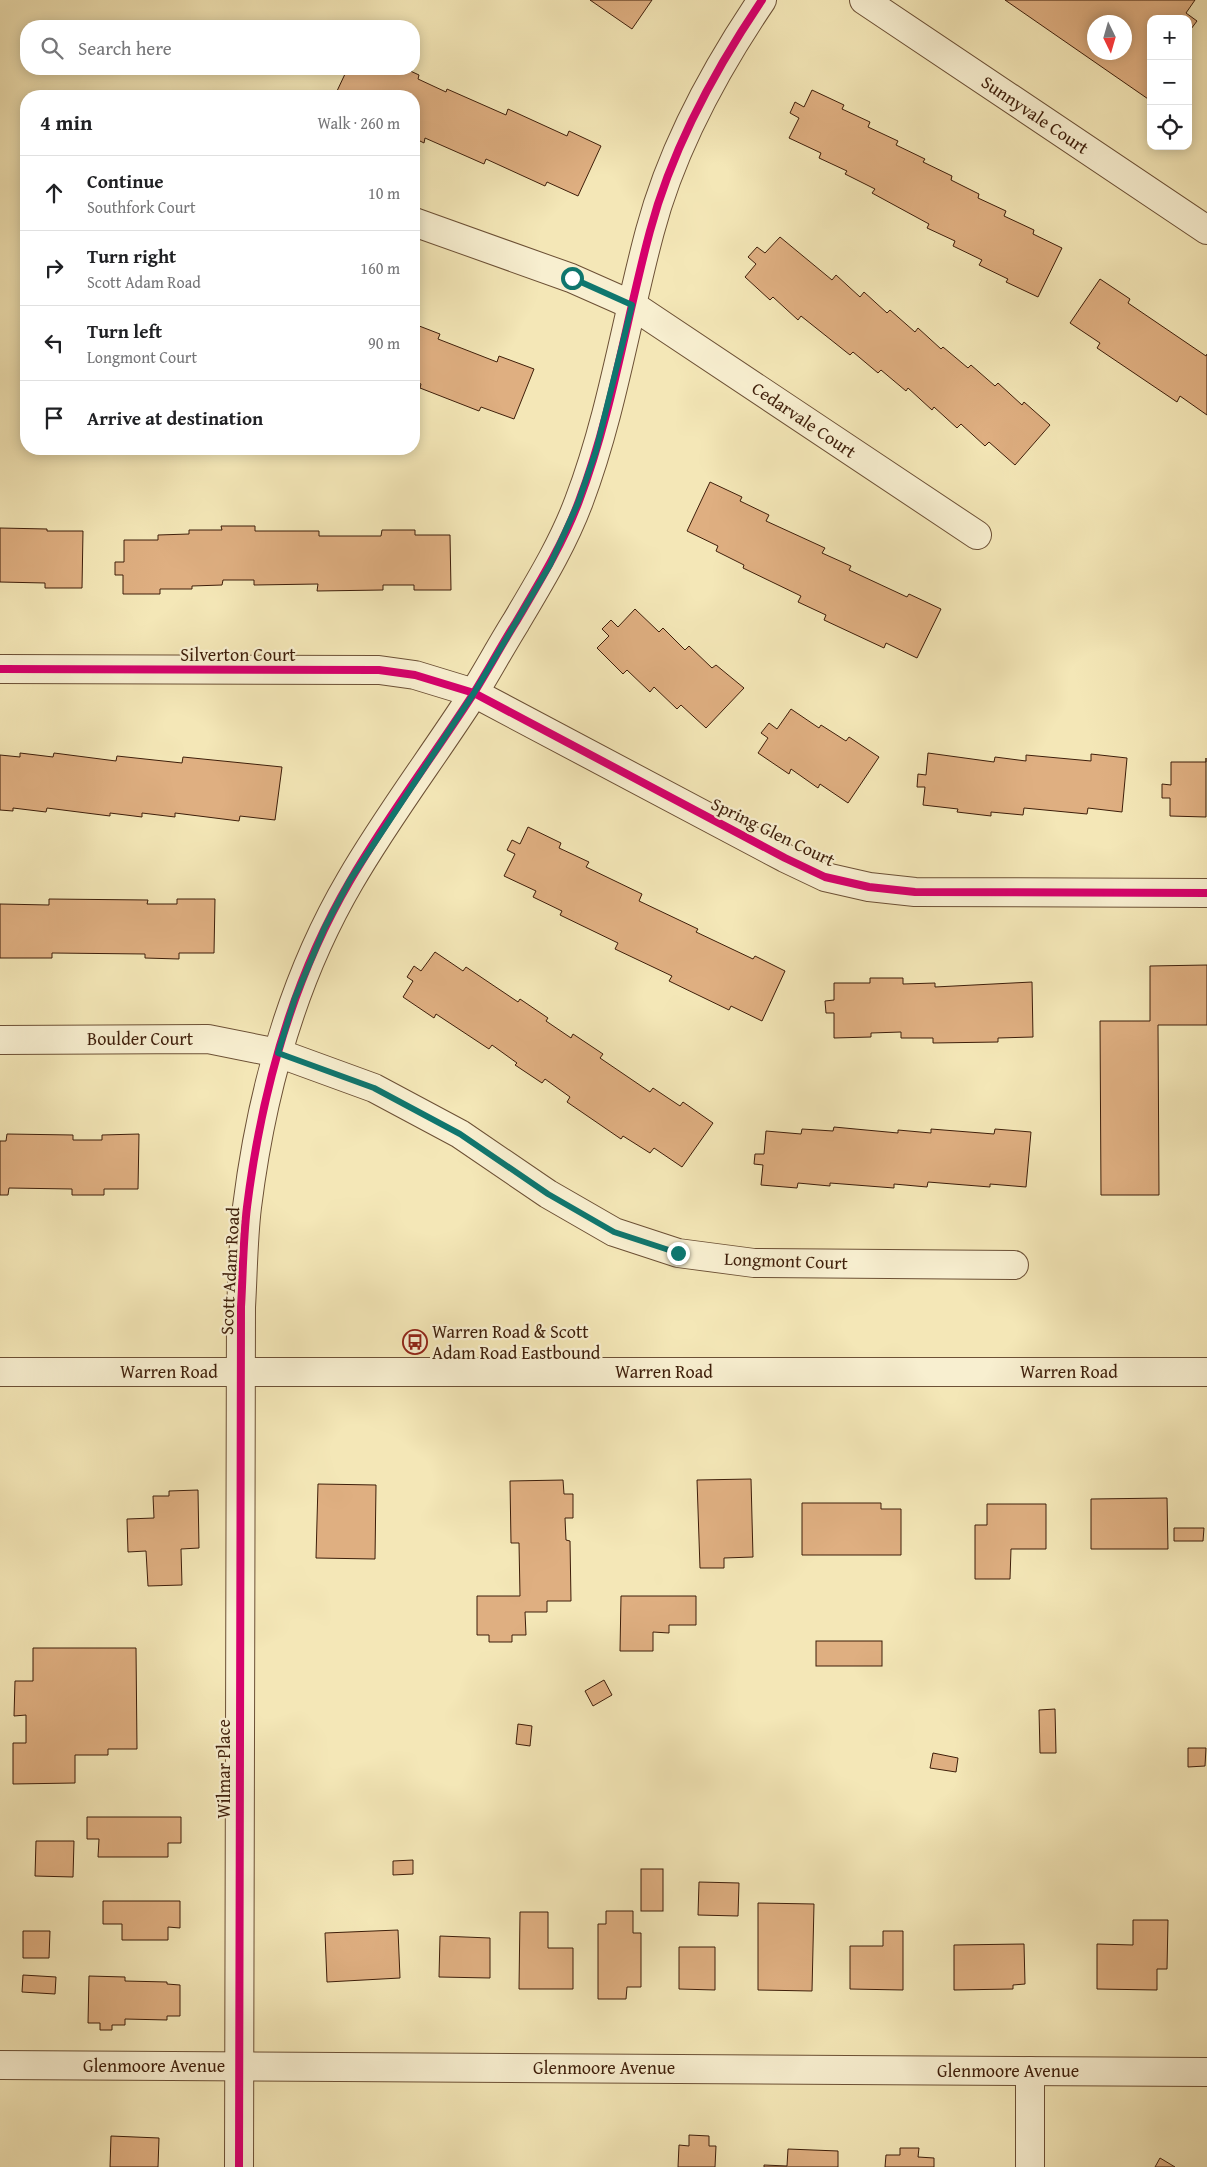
<!DOCTYPE html>
<meta charset="utf-8">
<style>
body{margin:0;font-family:"Gentium Book Plus",serif;background:#f6f6f6;color:#202124}
.controls{position:absolute;right:15px;top:15px;display:grid;overflow:hidden;border-radius:10px;box-shadow:0 2px 12px #0003}
.controls button{width:45px;height:45px;display:grid;place-items:center;padding:0;border:0;border-bottom:1px solid #e0e0e0;background:#fff;color:#202124;font:25px sans-serif}
.compass{position:absolute;left:1087px;top:15px;width:45px;height:45px;border-radius:50%;background:#fff;box-shadow:0 2px 12px #0003;rotate:175deg}
.stop{position:absolute;width:15px;height:15px;margin:-11px;border:4px solid #0f766e;border-radius:50%;background:#fff}
.stop.end{background:#0f766e;border-color:#fff;box-shadow:0 1px 5px #0008}
.list{margin:0;padding:0;list-style:none}
h2{display:flex;justify-content:space-between;align-items:center;height:65px;margin:0;padding:0 20px;font-size:21px}
h2 small{font-size:16px;font-weight:400;color:#757577}
.list li{display:grid;grid-template-columns:32px 1fr auto;gap:15px;align-items:center;box-sizing:border-box;height:75px;padding:0 20px;border-top:1px solid #e0e0e0}
.list b{display:block;font-size:19px;white-space:nowrap}
.list p{margin:0;font-size:16px;white-space:nowrap;color:#757577}
.list em{font-size:16px;font-style:normal;color:#757577}
.icon{flex:none;width:28px;height:28px;fill:none;stroke:currentColor;stroke-width:2;stroke-linecap:round;stroke-linejoin:round}
.map{position:relative;flex:none;width:1207px;height:2167px;overflow:hidden}
.search{position:absolute;background:#fff;box-shadow:0 2px 12px #0003;left:20px;top:20px;width:400px;height:55px;display:flex;align-items:center;gap:12px;box-sizing:border-box;padding:0 18px;border-radius:20px;color:#757577;font-size:19px}
.panel{position:absolute;background:#fff;box-shadow:0 2px 12px #0003;left:20px;top:90px;width:400px;height:365px;border-radius:20px}
.map>svg:first-child{display:block}
</style>
<div class="map">
<svg width="1207" height="2167" viewBox="0 0 1207 2167">
<rect width="100%" height="100%" fill="#f4e7b7"/>
<filter id="stains"><feTurbulence type="fractalNoise" baseFrequency=".004" numOctaves="4"/><feColorMatrix values="0 0 0 0 .2 0 0 0 0 .09 0 0 0 0 .02 0 0 0 .5 -.17"/></filter>
<radialGradient id="worn" r=".72"><stop offset=".6" stop-color="#630" stop-opacity="0"/><stop offset="1" stop-color="#630" stop-opacity=".3"/></radialGradient>
<!-- building -->
<g fill="#dfaf81" stroke="#3e1e0a" fill-rule="evenodd">
<polygon points="590,0 652,0 632,29"/>
<path d="M1005 0H1195L1186 13 1197 21 1188 33V19H1151V101ZM1094 22H1124V52H1094Z"/>
<polygon points="339,69 406,69 419,75 418,79 446,92 447,89 506,115 508,109 567,136 569,131 601,146 578,196 547,182 545,186 486,159 484,164 425,138 424,143 414,138 414,96 349,96 337,91 345,74 338,71"/>
<polygon points="812,90 844,105 842,109 870,122 868,127 898,141 896,145 925,159 923,162 952,176 951,180 979,194 978,198 1006,211 1004,216 1034,230 1033,234 1062,248 1038,297 1006,282 1008,279 979,265 982,260 953,246 955,241 927,228 929,224 872,193 875,189 845,174 847,171 819,158 821,153 789,138 799,118 790,113 795,102 804,107"/>
<polygon points="780,237 832,280 836,275 860,297 864,292 887,313 890,310 915,332 918,328 941,349 943,347 968,368 971,365 995,386 998,383 1022,405 1024,402 1050,425 1015,465 989,442 985,446 961,424 957,428 934,407 932,410 908,388 906,391 881,370 878,373 853,352 850,355 801,316 798,320 773,297 770,300 745,277 756,264 748,257 757,247 765,253"/>
<polygon points="1100,279 1130,299 1128,303 1206,356 1207,354 1207,415 1180,396 1177,402 1097,348 1100,343 1070,323"/>
<polygon points="414,324 440,334 438,339 497,362 499,356 534,369 514,419 481,407 479,411 420,388 421,384 414,381"/>
<polygon points="710,482 742,497 740,501 769,515 766,521 825,548 822,553 851,566 849,570 907,597 909,594 941,609 917,658 886,643 884,648 824,620 826,615 798,602 801,596 743,568 744,565 716,551 718,546 687,531"/>
<polygon points="221,526 255,526 255,531 319,531 319,536 381,536 382,530 415,530 415,535 450,535 451,590 414,590 414,585 383,585 383,590 317,591 318,584 254,585 254,580 223,580 222,585 192,586 192,589 160,589 160,594 123,594 123,575 115,575 115,562 124,562 124,540 158,540 158,535 189,534 189,530 222,530"/>
<polygon points="0,528 47,529 47,531 83,531 82,588 45,588 45,583 0,582"/>
<polygon points="635,609 659,632 663,628 685,650 689,646 712,668 716,665 744,688 706,728 681,705 677,709 654,687 650,692 627,670 623,674 597,648 609,636 602,629 611,620 618,627"/>
<polygon points="791,709 819,728 821,725 846,741 849,737 879,757 848,803 820,784 818,788 791,769 789,774 758,753 768,738 761,733 769,723 777,729"/>
<polygon points="20,753 53,757 54,753 116,761 117,756 182,763 183,757 282,767 275,820 240,816 239,821 175,813 175,817 142,813 142,817 110,813 110,816 47,808 46,812 13,808 13,811 0,810 0,755 20,757"/>
<polygon points="928,753 994,762 995,757 1026,761 1026,755 1091,761 1091,754 1127,758 1122,812 1088,808 1087,814 1024,808 1023,815 991,812 991,816 957,812 958,809 923,805 925,787 917,787 918,774 926,775"/>
<polygon points="1206,758 1206,817 1170,816 1170,798 1162,798 1162,784 1171,785 1171,762 1206,762"/>
<polygon points="528,827 561,843 559,848 589,862 586,867 642,894 639,901 698,929 696,932 753,959 755,956 785,971 762,1021 731,1006 729,1010 669,981 672,976 615,949 618,943 560,915 562,911 533,897 536,891 504,876 515,854 507,850 512,840 520,844"/>
<polygon points="49,899 148,900 147,904 177,904 177,899 215,899 214,953 179,953 179,959 145,958 145,954 52,953 52,958 0,958 0,904 49,905"/>
<polygon points="435,952 463,971 466,967 518,1002 520,999 548,1018 546,1021 571,1038 573,1034 603,1054 600,1058 650,1092 653,1088 680,1106 683,1102 713,1123 682,1167 654,1148 650,1153 623,1136 621,1139 567,1102 570,1097 545,1079 542,1083 515,1065 517,1063 492,1045 489,1049 436,1014 434,1018 403,997 413,981 407,977 414,966 421,971"/>
<polygon points="1207,965 1207,1025 1158,1025 1159,1195 1101,1195 1100,1021 1150,1021 1150,966"/>
<polygon points="870,978 903,978 903,984 935,983 935,987 1032,982 1033,1037 998,1038 998,1042 933,1043 933,1038 901,1038 901,1032 871,1033 871,1037 834,1038 834,1013 826,1013 825,1001 834,1000 834,983 870,983"/>
<polygon points="834,1127 898,1133 898,1130 931,1133 931,1129 994,1134 995,1129 1031,1132 1026,1187 990,1184 990,1187 928,1182 927,1187 894,1184 894,1188 830,1183 830,1186 798,1183 797,1188 761,1185 763,1165 754,1164 755,1154 764,1154 766,1131 801,1134 802,1129 833,1131"/>
<polygon points="7,1134 73,1135 73,1140 102,1140 102,1135 139,1134 138,1189 104,1189 104,1195 72,1195 72,1189 9,1188 8,1195 0,1195 0,1141 6,1141"/>
<polygon points="751,1479 753,1557 724,1558 724,1568 700,1568 697,1480"/>
<polygon points="563,1480 564,1494 573,1494 573,1518 565,1518 566,1540 570,1541 571,1601 547,1601 547,1612 525,1612 526,1635 512,1635 512,1642 489,1642 489,1635 477,1635 477,1596 520,1596 519,1543 511,1543 510,1481"/>
<polygon points="318,1484 376,1485 375,1559 316,1558"/>
<polygon points="198,1490 199,1548 181,1549 182,1585 148,1586 146,1551 128,1552 127,1519 154,1518 153,1496 169,1496 169,1491"/>
<polygon points="1167,1498 1168,1549 1091,1549 1091,1499"/>
<polygon points="802,1503 881,1503 881,1509 901,1509 901,1555 802,1555"/>
<polygon points="987,1504 1046,1504 1046,1549 1011,1549 1010,1579 975,1579 975,1525 987,1525"/>
<polygon points="1174,1528 1204,1528 1203,1541 1174,1541"/>
<polygon points="621,1596 696,1596 696,1625 669,1625 669,1633 653,1632 653,1651 620,1651"/>
<rect x="816" y="1641" width="66" height="25"/>
<polygon points="33,1648 136,1648 137,1749 108,1749 108,1755 75,1755 75,1783 13,1784 13,1743 26,1743 26,1715 14,1716 15,1681 33,1681"/>
<polygon points="604,1680 612,1695 593,1706 585,1691"/>
<polygon points="1055,1709 1056,1753 1040,1753 1039,1710"/>
<polygon points="518,1724 532,1726 530,1746 516,1744"/>
<polygon points="1188,1748 1206,1748 1205,1766 1188,1767"/>
<polygon points="933,1753 958,1758 956,1772 930,1768"/>
<polygon points="87,1817 181,1817 181,1843 168,1843 168,1857 98,1857 99,1839 87,1839"/>
<polygon points="36,1841 74,1841 73,1877 35,1876"/>
<polygon points="413,1860 413,1874 393,1875 393,1861"/>
<rect x="641" y="1869" width="22" height="42"/>
<polygon points="699,1882 739,1883 738,1916 698,1915"/>
<polygon points="103,1901 180,1901 180,1928 168,1927 168,1940 122,1940 122,1924 103,1924"/>
<polygon points="758,1903 814,1904 812,1991 758,1990"/>
<polygon points="606,1911 633,1911 633,1933 641,1933 641,1987 627,1987 626,1999 598,1999 598,1924 606,1924"/>
<polygon points="520,1912 548,1912 548,1948 573,1948 573,1989 519,1989"/>
<polygon points="1133,1920 1168,1920 1167,1969 1157,1969 1157,1990 1097,1989 1097,1944 1133,1945"/>
<polygon points="398,1930 400,1978 327,1982 325,1933"/>
<polygon points="23,1931 50,1931 49,1958 23,1958"/>
<polygon points="883,1931 903,1931 903,1990 850,1989 850,1946 883,1946"/>
<polygon points="440,1936 490,1938 490,1978 439,1977"/>
<polygon points="1024,1944 1025,1984 1013,1985 1013,1989 954,1990 954,1945"/>
<polygon points="679,1947 715,1947 715,1990 679,1989"/>
<polygon points="23,1975 56,1977 55,1994 22,1992"/>
<polygon points="89,1976 125,1977 125,1981 167,1982 167,1984 180,1985 180,2016 167,2016 167,2020 125,2019 125,2025 112,2025 112,2030 100,2030 100,2023 88,2023"/>
<polygon points="689,2135 709,2136 709,2146 716,2146 715,2167 678,2167 679,2145 689,2146"/>
<polygon points="111,2136 159,2138 158,2167 110,2167"/>
<polygon points="900,2148 919,2148 918,2157 934,2158 934,2167 885,2167 886,2155 900,2155"/>
<polygon points="788,2149 838,2151 838,2167 764,2167 764,2165 787,2166"/>
<polygon points="1160,2158 1175,2167 1155,2167"/>
</g>
<g fill="none" stroke-linecap="round" stroke-linejoin="round">
<defs>
<g id="minor">
<polyline points="864,0 1207,230"/>
<polyline points="414,222 571,278 632,305 977,535"/>
<polyline points="0,669 379,670 415,675 474,693 785,858 825,877 869,887 915,892 1207,893"/>
<polyline points="0,1040 208,1039 278,1053 374,1088 460,1134 548,1194 614,1232 678,1253 754,1263 1014,1265"/>
<polyline points="0,2065 1207,2072"/>
<path d="M239 2167 241 1307C243 1274 243 1240 247 1207 261 1095 292 980 350 881 387 817 432 758 472 696 487 672 501 646 516 622 539 583 563 544 579 501 612 414 626 320 650 231 672 148 714 71 762 0"/>
<polyline points="1030,2167 1030,2071"/>
</g>
<polyline id="tertiary" points="0,1372 1207,1372"/>
</defs>
<!-- minor casing -->
<use href="#minor" stroke="#6c5035" stroke-width="30"/>
<!-- tertiary casing -->
<use href="#tertiary" stroke="#6c5035" stroke-width="30"/>
<!-- minor -->
<use href="#minor" stroke="#f8efd0" stroke-width="28"/>
<!-- tertiary -->
<use href="#tertiary" stroke="#f8efd0" stroke-width="28"/>
<defs>
<g id="cycleway">
<polyline points="0,669 379,670 415,675 474,693 785,858 825,877 869,887 915,892 1207,893"/>
<path d="M239 2167 241 1307C243 1274 243 1240 247 1207 261 1095 292 980 350 881 387 817 432 758 472 696 487 672 501 646 516 622 539 583 563 544 579 501 612 414 626 320 650 231 672 148 714 71 762 0"/>
</g>
</defs>
<!-- cycleway casing -->
<use href="#cycleway" stroke="#f8efd0" stroke-width="11"/>
<!-- cycleway -->
<use href="#cycleway" stroke="#d6006c" stroke-width="8"/>
</g>
<g fill="none" stroke-linecap="round" stroke-linejoin="round">
<!-- route -->
<polyline stroke="#0f766e" stroke-width="6" points="572,278 632,305 596,451 578,503 550,565 474,693 350,880 325,927 295,998 278,1053 374,1088 460,1134 548,1194 614,1232 678,1253"/>
</g>
<!-- icons -->
<defs>
<symbol id="bus-ring" viewBox="-11 -11 22 22"><circle r="9.5" fill="#f8efd0" stroke="#8f2418" stroke-width="1.5"/><path d="M-5-6H5V4H4V6H2V4H-2V6H-4V4H-5ZM-3.5-4V0h7V-4ZM-3.5 1.2v1.5H-2V1.2ZM2 1.2v1.5H3.5V1.2Z" fill="#8f2418"/></symbol>
</defs>
<g fill-rule="evenodd">
<use href="#bus-ring" x="401" y="1328" width="28" height="28"/>
</g>
<g text-anchor="middle" stroke-width="4.5" stroke-linejoin="round" paint-order="stroke">
<!-- street labels -->
<g font-size="18" fill="#3e1e0a" stroke="#f8efd0">
<text transform="translate(1035 115) rotate(34)" y="6">Sunnyvale Court</text>
<text transform="translate(804 420) rotate(34)" y="6">Cedarvale Court</text>
<text x="238" y="661">Silverton Court</text>
<text transform="translate(773 832) rotate(26)" y="6">Spring Glen Court</text>
<text x="140" y="1045">Boulder Court</text>
<text transform="translate(786 1261) rotate(2)" y="6">Longmont Court</text>
<text transform="translate(230 1271) rotate(-87)" y="6">Scott Adam Road</text>
<text x="169" y="1378">Warren Road</text>
<text x="664" y="1378">Warren Road</text>
<text x="1069" y="1378">Warren Road</text>
<text transform="translate(224 1769) rotate(-90)" y="6">Wilmar Place</text>
<text x="154" y="2072">Glenmoore Avenue</text>
<text x="604" y="2074">Glenmoore Avenue</text>
<text x="1008" y="2077">Glenmoore Avenue</text>
</g>
<!-- poi labels -->
<g font-size="18" fill="#3e1e0a" stroke="#f8efd0" text-anchor="start">
<text x="432" y="1338">Warren Road &amp; Scott<tspan x="432" dy="21">Adam Road Eastbound</tspan></text>
</g>
</g>
<rect width="100%" height="100%" filter="url(#stains)"/>
<rect width="100%" height="100%" fill="url(#worn)"/>
</svg>
<div class="controls">
<button>+</button>
<button>−</button>
<button><svg class="icon" aria-label="locate" viewBox="0 0 24 24"><circle cx="12" cy="12" r="6"/><path d="M12 2v4M12 18v4M2 12h4M18 12h4"/></svg></button>
</div>
<svg class="compass" viewBox="-18 -18 36 36"><path d="M0-13l5 13h-10z" fill="#e53935"/><path d="M0 13l5-13h-10z" fill="#757577"/></svg>
<div class="stop" style="left:572px;top:278px"></div>
<div class="stop end" style="left:678px;top:1253px"></div>
<div class="search"><svg class="icon" aria-label="search" viewBox="0 0 24 24"><circle cx="10" cy="10" r="6"/><path d="M15 15l6 6"/></svg>Search here</div>
<section class="panel">
<h2>4 min<small>Walk · 260 m</small></h2>
<ul class="list">
<li><svg class="icon" aria-label="ahead" viewBox="0 0 24 24"><path d="M12 20V5M6 11l6-6 6 6"/></svg><div><b>Continue</b><p>Southfork Court</p></div><em>10 m</em></li>
<li><svg class="icon" aria-label="right" viewBox="0 0 24 24"><path d="M7 20v-9h11M14 6l5 5-5 5"/></svg><div><b>Turn right</b><p>Scott Adam Road</p></div><em>160 m</em></li>
<li><svg class="icon" aria-label="left" viewBox="0 0 24 24"><path d="M17 20v-9H6M10 6l-5 5 5 5"/></svg><div><b>Turn left</b><p>Longmont Court</p></div><em>90 m</em></li>
<li><svg class="icon" aria-label="arrive" viewBox="0 0 24 24"><path d="M6 21V4h12l-3 4 3 4H6"/></svg><div><b>Arrive at destination</b></div></li>
</ul>
</section>
</div>
